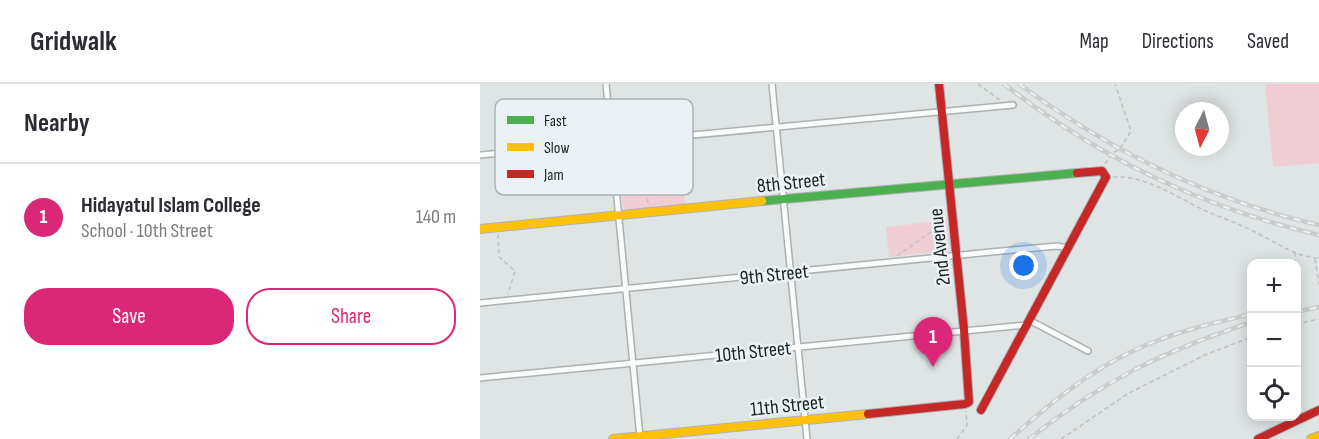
<!DOCTYPE html>
<meta charset="utf-8">
<style>
body{margin:0;font-family:"Sofia Sans Condensed",sans-serif;background:#f2f2f3;color:#2b2b33}
.controls{position:absolute;right:18px;bottom:18px;display:grid;overflow:hidden;border-radius:12px;box-shadow:0 3px 15px #0003}
.controls button{width:54px;height:54px;display:grid;place-items:center;padding:0;border:0;border-bottom:2px solid #e1e1e2;background:#fff;color:#2b2b33;font:30px sans-serif}
.compass{position:absolute;left:695px;top:18px;width:54px;height:54px;border-radius:50%;background:#fff;box-shadow:0 3px 15px #0003;rotate:186deg}
.you{position:absolute;left:544px;top:182px;width:21px;height:21px;margin:-15px;border:4px solid #fff;border-radius:50%;background:#1a73e8;box-shadow:0 0 0 9px #1a73e833}
.badge{display:grid;place-items:center;width:39px;height:39px;border-radius:50%;background:#db2777;color:#fff;font-size:20px;font-weight:700}
.pin{position:absolute;translate:-50% -50px;filter:drop-shadow(0 2px 3px #0008)}
.pin::after{content:'';position:absolute;top:32px;width:21px;height:18px;background:inherit;clip-path:polygon(0 0,100% 0,50% 100%)}
.list{margin:0;padding:0;list-style:none}
h2{display:flex;justify-content:space-between;align-items:center;height:78px;margin:0;padding:0 24px;font-size:26px}
h2 small{font-size:20px;font-weight:400;color:#7c7c81}
.list li{display:grid;grid-template-columns:39px 1fr auto;gap:18px;align-items:center;box-sizing:border-box;height:108px;padding:0 24px;border-top:2px solid #e1e1e2}
.list b{display:block;font-size:22px;white-space:nowrap}
.list p{margin:0;font-size:20px;white-space:nowrap;color:#7c7c81}
.list em{font-size:20px;font-style:normal;color:#7c7c81}
.actions{display:flex;gap:12px;padding:18px 24px}
.actions a{flex:1;padding:14px 0;border:2px solid #db2777;border-radius:24px;text-align:center;font-size:21px;color:#db2777}
.actions .main{background:#db2777;color:#fff}
.icon{flex:none;width:33px;height:33px;fill:none;stroke:currentColor;stroke-width:2;stroke-linecap:round;stroke-linejoin:round}
.map{position:relative;flex:none;width:839px;height:355px;overflow:hidden}
header{display:flex;align-items:center;gap:36px;box-sizing:border-box;height:84px;padding:0 30px;background:#fff;border-bottom:2px solid #e1e1e2}
header strong{font-size:28px}
nav{display:flex;gap:33px;margin-inline-start:auto;font-size:21px}
main{display:flex}
aside{flex:1;background:#fff}
.map>svg:first-child{display:block}
</style>
<header>
<strong>Gridwalk</strong>
<nav><a>Map</a><a>Directions</a><a>Saved</a></nav>
</header>
<main>
<aside>
<h2>Nearby<small></small></h2>
<ul class="list">
<li><span class="badge">1</span><div><b>Hidayatul Islam College</b><p>School · 10th Street</p></div><em>140 m</em></li>
</ul>
<div class="actions"><a class="main">Save</a><a>Share</a></div>
</aside>
<div class="map">
<svg width="839" height="355" viewBox="0 0 839 355">
<rect width="100%" height="100%" fill="#dfe4e4"/>
<!-- green -->
<g fill="#f0ccd5">
<polygon points="785,0 839,0 839,79 793,83"/>
<polygon points="169,59 172,91 203,88 205,122 149,127 143,124 137,65 142,61"/>
<polygon points="467,136 470,162 465,167 409,173 406,143"/>
</g>
<g fill="none" stroke-linecap="round" stroke-linejoin="round">
<defs>
<g id="street">
<polyline points="126,0 160,353"/>
<polyline points="292,0 327,355"/>
<polyline points="0,71 533,21"/>
<polyline points="0,219 511,168 577,162 588,164"/>
<polyline points="549,236 608,267"/>
<polyline points="0,294 546,241"/>
</g>
<polyline id="fast" points="282,117 597,89"/>
<g id="slow">
<polyline points="0,145 282,117"/>
<polyline points="133,355 388,330"/>
<polyline points="831,355 839,352"/>
</g>
<g id="jam">
<polyline points="501,326 626,93 622,87 597,89"/>
<polyline points="388,330 485,320 489,318 484,246 459,0"/>
<polyline points="778,355 839,326"/>
</g>
</defs>
<!-- street casing -->
<use href="#street" stroke="#acb0b0" stroke-width="8"/>
<!-- fast casing -->
<use href="#fast" stroke="#acb0b0" stroke-width="10"/>
<!-- slow casing -->
<use href="#slow" stroke="#acb0b0" stroke-width="10"/>
<!-- jam casing -->
<use href="#jam" stroke="#acb0b0" stroke-width="10"/>
<!-- path -->
<g stroke="#c0c2c2" stroke-width="1.5" stroke-dasharray="4.5 3" stroke-linecap="butt">
<polyline points="498,0 521,17"/>
<polyline points="163,62 168,120"/>
<polyline points="140,75 165,93"/>
<polyline points="625,80 632,69 639,66 651,47 635,0"/>
<path d="M633 93C667 91 697 114 728 128 745 135 762 141 779 150 799 160 816 173 839 174"/>
<polyline points="18,150 19,173 35,187 28,210"/>
<polyline points="417,172 465,138"/>
<polyline points="835,175 839,201"/>
<polyline points="815,180 815,169"/>
<polyline points="816,190 818,196"/>
<polyline points="816,240 839,235"/>
<polyline points="477,355 487,341 486,327"/>
<polyline points="581,355 649,309 727,270 772,253"/>
</g>
<!-- street -->
<use href="#street" stroke="#fafbfb" stroke-width="5"/>
<!-- fast -->
<use href="#fast" stroke="#4caf50" stroke-width="8"/>
<!-- slow -->
<use href="#slow" stroke="#ffc107" stroke-width="8"/>
<!-- jam -->
<use href="#jam" stroke="#c62828" stroke-width="8"/>
<defs>
<g id="rail">
<path d="M524 0C619 74 721 123 839 151"/>
<path d="M539 0C630 67 729 116 839 141"/>
<polyline points="816,228 839,223"/>
<path d="M530 355C569 320 609 287 657 265 694 248 733 239 772 230"/>
<path d="M549 355C622 297 684 267 772 238"/>
</g>
</defs>
<!-- rail casing -->
<use href="#rail" stroke="#cccece" stroke-width="4.5"/>
<!-- rail -->
<use href="#rail" stroke="#eaf2f5" stroke-width="2" stroke-dasharray="7" stroke-linecap="butt"/>
</g>
<g text-anchor="middle" stroke-width="5" stroke-linejoin="round" paint-order="stroke">
<!-- street labels -->
<g font-size="20" fill="#1d2021" stroke="#eaf2f5">
<text transform="translate(311 98) rotate(-6)" y="7">8th Street</text>
<text transform="translate(459 163) rotate(-96)" y="7">2nd Avenue</text>
<text transform="translate(294 190) rotate(-6)" y="7">9th Street</text>
<text transform="translate(273 267) rotate(-6)" y="7">10th Street</text>
<text transform="translate(307 321) rotate(-6)" y="7">11th Street</text>
</g>
</g>
<!-- legend -->
<rect x="15" y="15" width="198" height="96" rx="9" fill="#eaf2f5" stroke="#acb3b5" stroke-width="1.5"/>
<rect x="27" y="32" width="27" height="8" fill="#4caf50"/>
<rect x="27" y="59" width="27" height="8" fill="#ffc107"/>
<rect x="27" y="86" width="27" height="8" fill="#c62828"/>
<g font-size="16" fill="#1d2021">
<text x="64" y="42">Fast</text>
<text x="64" y="69">Slow</text>
<text x="64" y="96">Jam</text>
</g>
</svg>
<div class="controls">
<button>+</button>
<button>−</button>
<button><svg class="icon" aria-label="locate" viewBox="0 0 24 24"><circle cx="12" cy="12" r="6"/><path d="M12 2v4M12 18v4M2 12h4M18 12h4"/></svg></button>
</div>
<svg class="compass" viewBox="-18 -18 36 36"><path d="M0-13l5 13h-10z" fill="#e53935"/><path d="M0 13l5-13h-10z" fill="#7c7c81"/></svg>
<div class="you"></div>
<div class="pin badge" style="left:453px;top:283px">1</div>
</div>
</main>
